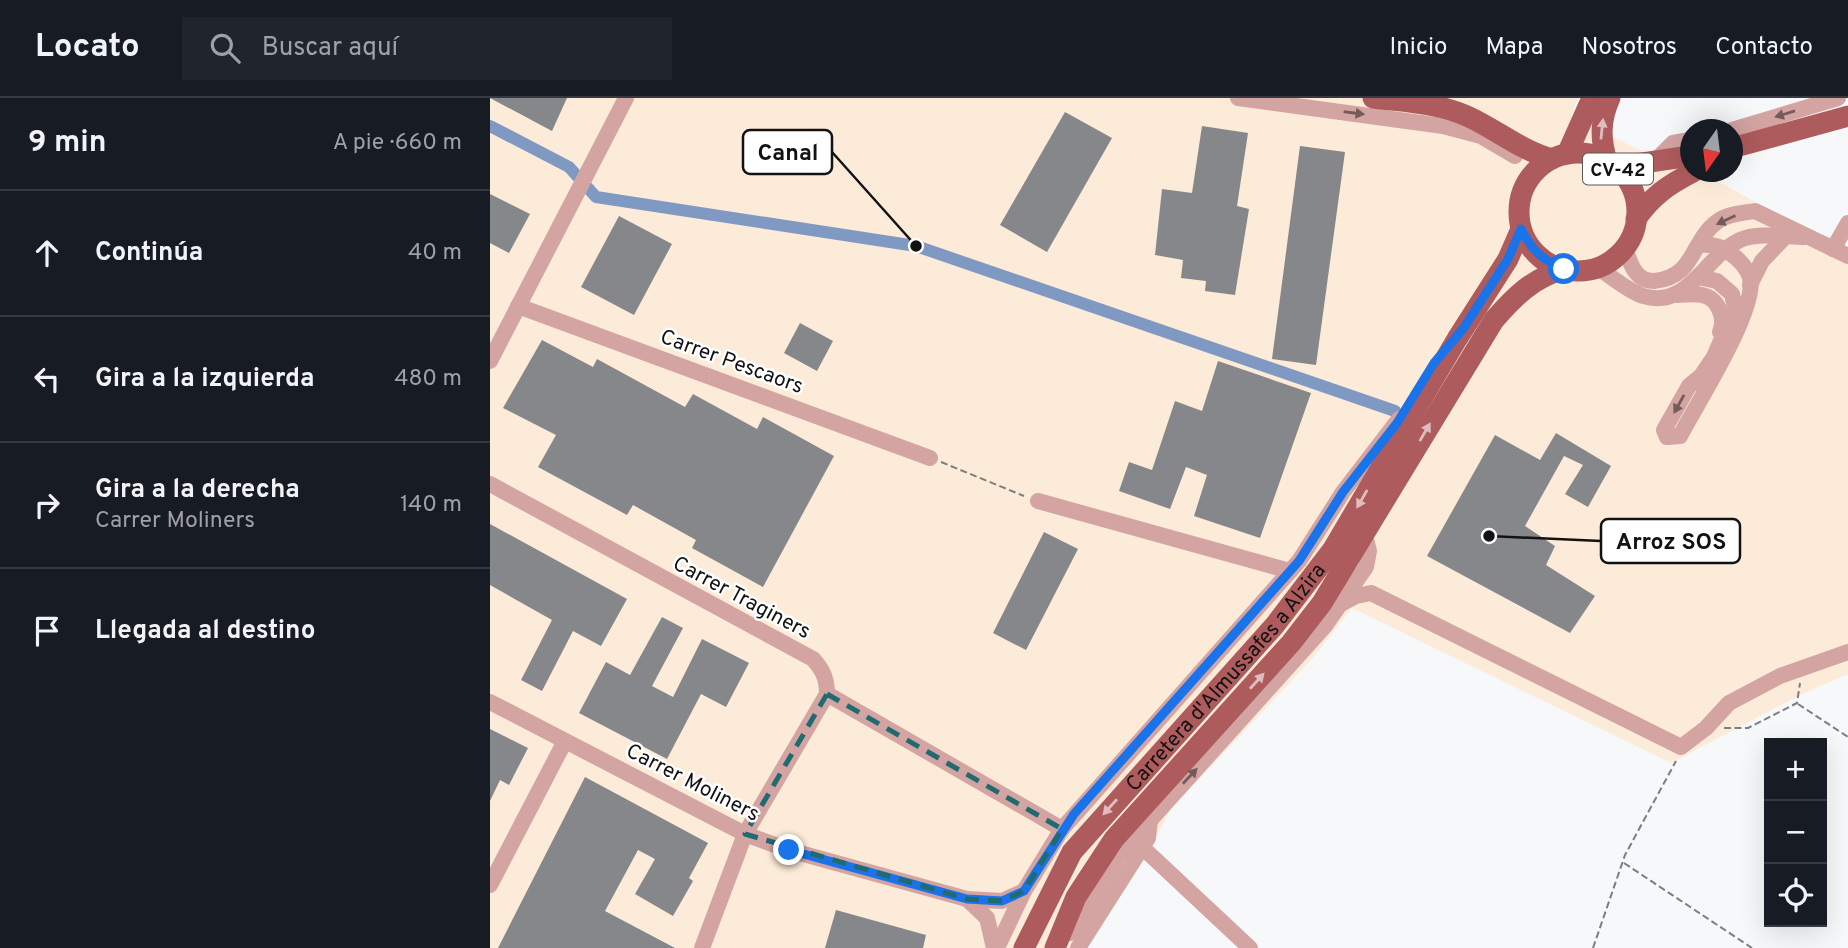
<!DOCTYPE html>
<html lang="es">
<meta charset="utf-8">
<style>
body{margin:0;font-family:Overpass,sans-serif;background:#20242c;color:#f1f3f6}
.controls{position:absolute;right:21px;bottom:21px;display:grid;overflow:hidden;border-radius:0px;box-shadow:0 7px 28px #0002}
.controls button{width:63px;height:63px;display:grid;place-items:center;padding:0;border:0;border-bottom:2px solid #363941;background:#171b24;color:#f1f3f6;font:35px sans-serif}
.compass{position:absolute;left:1190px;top:21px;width:63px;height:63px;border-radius:50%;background:#171b24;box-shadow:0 7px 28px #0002;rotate:194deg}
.stop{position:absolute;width:21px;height:21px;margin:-16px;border:5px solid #1a73e8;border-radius:50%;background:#fff}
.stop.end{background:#1a73e8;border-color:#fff;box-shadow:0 2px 7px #0008}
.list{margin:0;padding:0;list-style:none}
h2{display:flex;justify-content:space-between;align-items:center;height:91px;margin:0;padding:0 28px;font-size:30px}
h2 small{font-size:23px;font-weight:400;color:#9ea1a6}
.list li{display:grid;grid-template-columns:46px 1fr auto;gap:21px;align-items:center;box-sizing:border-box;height:126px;padding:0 28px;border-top:2px solid #363941}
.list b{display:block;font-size:26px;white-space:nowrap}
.list p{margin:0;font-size:23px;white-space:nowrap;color:#9ea1a6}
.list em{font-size:23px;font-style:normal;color:#9ea1a6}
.icon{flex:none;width:38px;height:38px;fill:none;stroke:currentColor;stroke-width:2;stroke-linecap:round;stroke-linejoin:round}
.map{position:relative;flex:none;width:1358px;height:850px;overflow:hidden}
header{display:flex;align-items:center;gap:42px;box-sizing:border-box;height:98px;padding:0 35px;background:#171b24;border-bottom:2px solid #363941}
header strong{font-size:33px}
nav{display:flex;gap:38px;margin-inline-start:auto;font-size:24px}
.search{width:490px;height:63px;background:#20242c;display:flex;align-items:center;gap:18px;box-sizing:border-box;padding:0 24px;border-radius:0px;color:#9ea1a6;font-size:26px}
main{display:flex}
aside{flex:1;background:#171b24}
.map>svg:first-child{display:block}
</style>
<header>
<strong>Locato</strong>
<div class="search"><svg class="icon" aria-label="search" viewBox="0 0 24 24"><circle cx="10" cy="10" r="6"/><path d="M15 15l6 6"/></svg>Buscar aquí</div>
<nav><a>Inicio</a><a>Mapa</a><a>Nosotros</a><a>Contacto</a></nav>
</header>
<main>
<aside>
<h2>9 min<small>A pie · 660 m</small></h2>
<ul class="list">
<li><svg class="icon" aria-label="ahead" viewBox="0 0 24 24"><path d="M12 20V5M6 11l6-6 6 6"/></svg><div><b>Continúa</b></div><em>40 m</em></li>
<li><svg class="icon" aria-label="left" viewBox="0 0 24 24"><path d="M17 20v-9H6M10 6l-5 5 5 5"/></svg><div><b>Gira a la izquierda</b></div><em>480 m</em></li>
<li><svg class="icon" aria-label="right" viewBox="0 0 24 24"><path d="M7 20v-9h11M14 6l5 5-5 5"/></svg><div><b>Gira a la derecha</b><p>Carrer Moliners</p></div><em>140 m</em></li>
<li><svg class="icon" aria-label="arrive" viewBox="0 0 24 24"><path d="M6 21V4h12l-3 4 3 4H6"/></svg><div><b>Llegada al destino</b></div></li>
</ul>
</aside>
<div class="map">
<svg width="1358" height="850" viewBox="0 0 1358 850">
<rect width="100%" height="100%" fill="#f6f8fa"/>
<!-- industrial -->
<polygon fill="#fbebd8" points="0,0 1088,0 1081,18 1149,52 1199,54 1200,74 1219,74 1228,83 1270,107 1358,149 1358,576 1310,597 1181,665 862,510 822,561 680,712 664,744 596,850 0,850"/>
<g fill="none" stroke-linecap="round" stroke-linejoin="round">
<!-- canal -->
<polyline stroke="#8099c2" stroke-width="12" points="0,28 79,69 106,99 426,148 905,313"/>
</g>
<!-- building -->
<g fill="#86878a">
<polygon points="0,0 77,0 62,33"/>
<polygon points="575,14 622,40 557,154 510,127"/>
<polygon points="712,28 758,35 747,108 759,111 745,197 715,193 716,183 691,180 693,162 665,157 672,91 702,95"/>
<polygon points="810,48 855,54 826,267 782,261"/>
<polygon points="0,96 40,116 19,155 0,145"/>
<polygon points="129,118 182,146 144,217 91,189"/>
<polygon points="310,225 343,243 327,273 294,255"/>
<polygon points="52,242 103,269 107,261 195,309 203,296 267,331 273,319 344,358 273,489 202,450 206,442 143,407 137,417 48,369 66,337 13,310"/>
<polygon points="728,263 821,295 770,440 704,418 717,377 696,369 680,411 629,393 639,364 662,372 685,303 712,313"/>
<polygon points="1066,335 1121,368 1098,409 1075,396 1093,367 1074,358 1035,428 1065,448 1056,467 1105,498 1080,535 937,458 1005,337 1050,362"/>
<polygon points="0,426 137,501 111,548 83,533 52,593 31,582 62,522 0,487"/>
<polygon points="554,434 588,451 536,552 503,535"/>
<polygon points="172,519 193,530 162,588 183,599 212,541 259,565 236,609 211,596 177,661 89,615 116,564 140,577"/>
<polygon points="0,631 38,650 19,687 10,682 0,703"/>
<polygon points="95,679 218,745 199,780 203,783 183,818 145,796 165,761 148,752 115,813 185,850 8,850"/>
<polygon points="346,812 436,837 433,850 335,850"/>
</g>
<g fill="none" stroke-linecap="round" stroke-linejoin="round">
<!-- path -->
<g stroke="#7d7e7f" stroke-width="2" stroke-dasharray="7 3.5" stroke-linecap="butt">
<polyline points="451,364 534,398"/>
<polyline points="1308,606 1358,639"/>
<polyline points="1234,630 1258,630 1307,605 1310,585"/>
<polyline points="1134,765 1262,850"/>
<polyline points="1103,850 1135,757 1186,663"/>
</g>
<!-- minor -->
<g stroke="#d4a4a3" stroke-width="16">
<polyline points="748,0 953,28 991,38 1025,58"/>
<polyline points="1242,32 1348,0"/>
<polyline points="1163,65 1183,45 1200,42"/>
<path d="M1135 150C1140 164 1145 184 1164 183 1206 179 1200 143 1228 123 1237 116 1254 115 1265 113L1358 158"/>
<polyline points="1343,151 1358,125"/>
<path d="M1108 170C1121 178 1138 193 1153 198 1198 212 1215 158 1250 142 1267 134 1296 139 1314 139"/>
<path d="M1208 179 1227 183 1242 196 1245 210 1224 259 1211 278 1199 288 1174 332 1177 339 1190 338C1206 307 1268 211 1260 180 1258 172 1250 163 1244 158 1232 148 1224 146 1209 147"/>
<polyline points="1260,187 1272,163 1295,139"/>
<path d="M1188 197C1195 197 1205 195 1212 197 1228 200 1236 220 1230 234"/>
<polyline points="28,208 440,360"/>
<polyline points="0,263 136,0"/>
<path d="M0 386 323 561C333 572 337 581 337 596L255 736 212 850"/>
<polyline points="548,403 800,473"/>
<polyline points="849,507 866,498 881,495 1191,649 1216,630 1239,605 1290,578 1358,554"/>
<polyline points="337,596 572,731"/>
<polyline points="0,604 255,736 299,752 477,801 512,803 534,793"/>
<polyline points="652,749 760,850"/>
<polyline points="0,787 75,643"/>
<polyline points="477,801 497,820 504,850"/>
<polyline points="580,835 627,759 835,528 876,469 879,453 875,438"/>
<polyline points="507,850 534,793 572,731 809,463 853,394 909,321"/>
<polyline points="588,850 658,740 660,722"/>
</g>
<!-- major -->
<g stroke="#ae5b5d" stroke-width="21">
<path d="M883 0C915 4 950 5 979 19 1007 32 1032 53 1062 61"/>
<polyline points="1242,50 1358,18"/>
<circle cx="1088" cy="114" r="59"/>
<polyline points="1077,56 1102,0"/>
<path d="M1117 63C1110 41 1110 22 1120 0"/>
<polyline points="1126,69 1200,58"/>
<path d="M1146 121C1162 98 1178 87 1203 74"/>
<path id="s1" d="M534 850 582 754 785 527 843 451 967 241 1018 161 1031 131"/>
<path d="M565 850 586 799 624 741 801 545 832 505 1004 222C1025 198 1043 180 1074 171"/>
</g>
</g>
<!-- one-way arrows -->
<defs><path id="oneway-solid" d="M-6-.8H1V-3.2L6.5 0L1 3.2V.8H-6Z" transform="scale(1.75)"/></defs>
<g fill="#735b5b">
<use href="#oneway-solid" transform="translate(864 15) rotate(8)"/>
<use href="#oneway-solid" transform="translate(1295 16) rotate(163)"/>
<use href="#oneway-solid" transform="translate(1236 122) rotate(155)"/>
<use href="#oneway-solid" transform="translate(1189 306) rotate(119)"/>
<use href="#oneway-solid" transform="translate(700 678) rotate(-47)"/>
</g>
<g fill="#dfbdbe">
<use href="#oneway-solid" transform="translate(1112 31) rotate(-84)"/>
<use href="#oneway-solid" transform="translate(935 334) rotate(-60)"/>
<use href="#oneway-solid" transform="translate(872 401) rotate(120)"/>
<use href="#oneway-solid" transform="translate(767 583) rotate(-48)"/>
<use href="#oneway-solid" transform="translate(620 709) rotate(132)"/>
</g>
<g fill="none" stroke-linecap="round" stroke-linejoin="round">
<!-- route -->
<path stroke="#1a73e8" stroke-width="9" d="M299 752 477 801 512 803 534 793 584 716 809 463 853 394 907 325 944 265 973 231 1018 161 1031 131C1042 152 1052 162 1074 171"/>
</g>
<!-- marked area -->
<path fill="none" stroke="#1f6b70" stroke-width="5" stroke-dasharray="14 9" stroke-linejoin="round" d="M337 596 572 731 534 793 512 803 477 801 255 736Z"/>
<g text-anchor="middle" stroke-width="5" stroke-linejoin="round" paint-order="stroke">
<!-- shield labels -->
<rect fill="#fff" stroke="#59595a" stroke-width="2" x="1093" y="55.5" width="70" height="31" rx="5"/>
<g font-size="19" font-weight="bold" fill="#121213">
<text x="1128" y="78">CV-42</text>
</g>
<!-- street labels -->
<g font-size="21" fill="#121213" stroke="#fff">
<text transform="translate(242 263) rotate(20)" y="7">Carrer Pescaors</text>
<text transform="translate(252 499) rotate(28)" y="7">Carrer Traginers</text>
<text dy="7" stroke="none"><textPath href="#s1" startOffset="340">Carretera d'Almussafes a Alzira</textPath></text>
<text transform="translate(203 684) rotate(27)" y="7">Carrer Moliners</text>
</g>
</g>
<!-- callouts -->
<path fill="none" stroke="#121213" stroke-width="2.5" d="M426 148L342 54M999 438L1111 443"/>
<g fill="#121213" stroke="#fff" stroke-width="2.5">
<circle cx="426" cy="148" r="7"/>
<circle cx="999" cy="438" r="7"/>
</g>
<g fill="#fff" stroke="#121213" stroke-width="2.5">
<rect x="253" y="32" width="89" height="44" rx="7"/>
<rect x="1111" y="421" width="139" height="44" rx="7"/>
</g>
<g font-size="23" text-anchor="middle" font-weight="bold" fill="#121213">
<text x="298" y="62">Canal</text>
<text x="1181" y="451">Arroz SOS</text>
</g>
</svg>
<div class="controls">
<button>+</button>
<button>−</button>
<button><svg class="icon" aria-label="locate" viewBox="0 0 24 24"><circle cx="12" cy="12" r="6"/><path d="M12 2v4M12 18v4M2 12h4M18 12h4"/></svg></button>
</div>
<svg class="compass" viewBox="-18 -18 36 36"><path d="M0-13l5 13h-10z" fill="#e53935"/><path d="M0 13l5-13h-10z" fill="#9ea1a6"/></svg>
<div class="stop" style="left:1074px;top:171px"></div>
<div class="stop end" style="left:299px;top:752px"></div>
</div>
</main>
